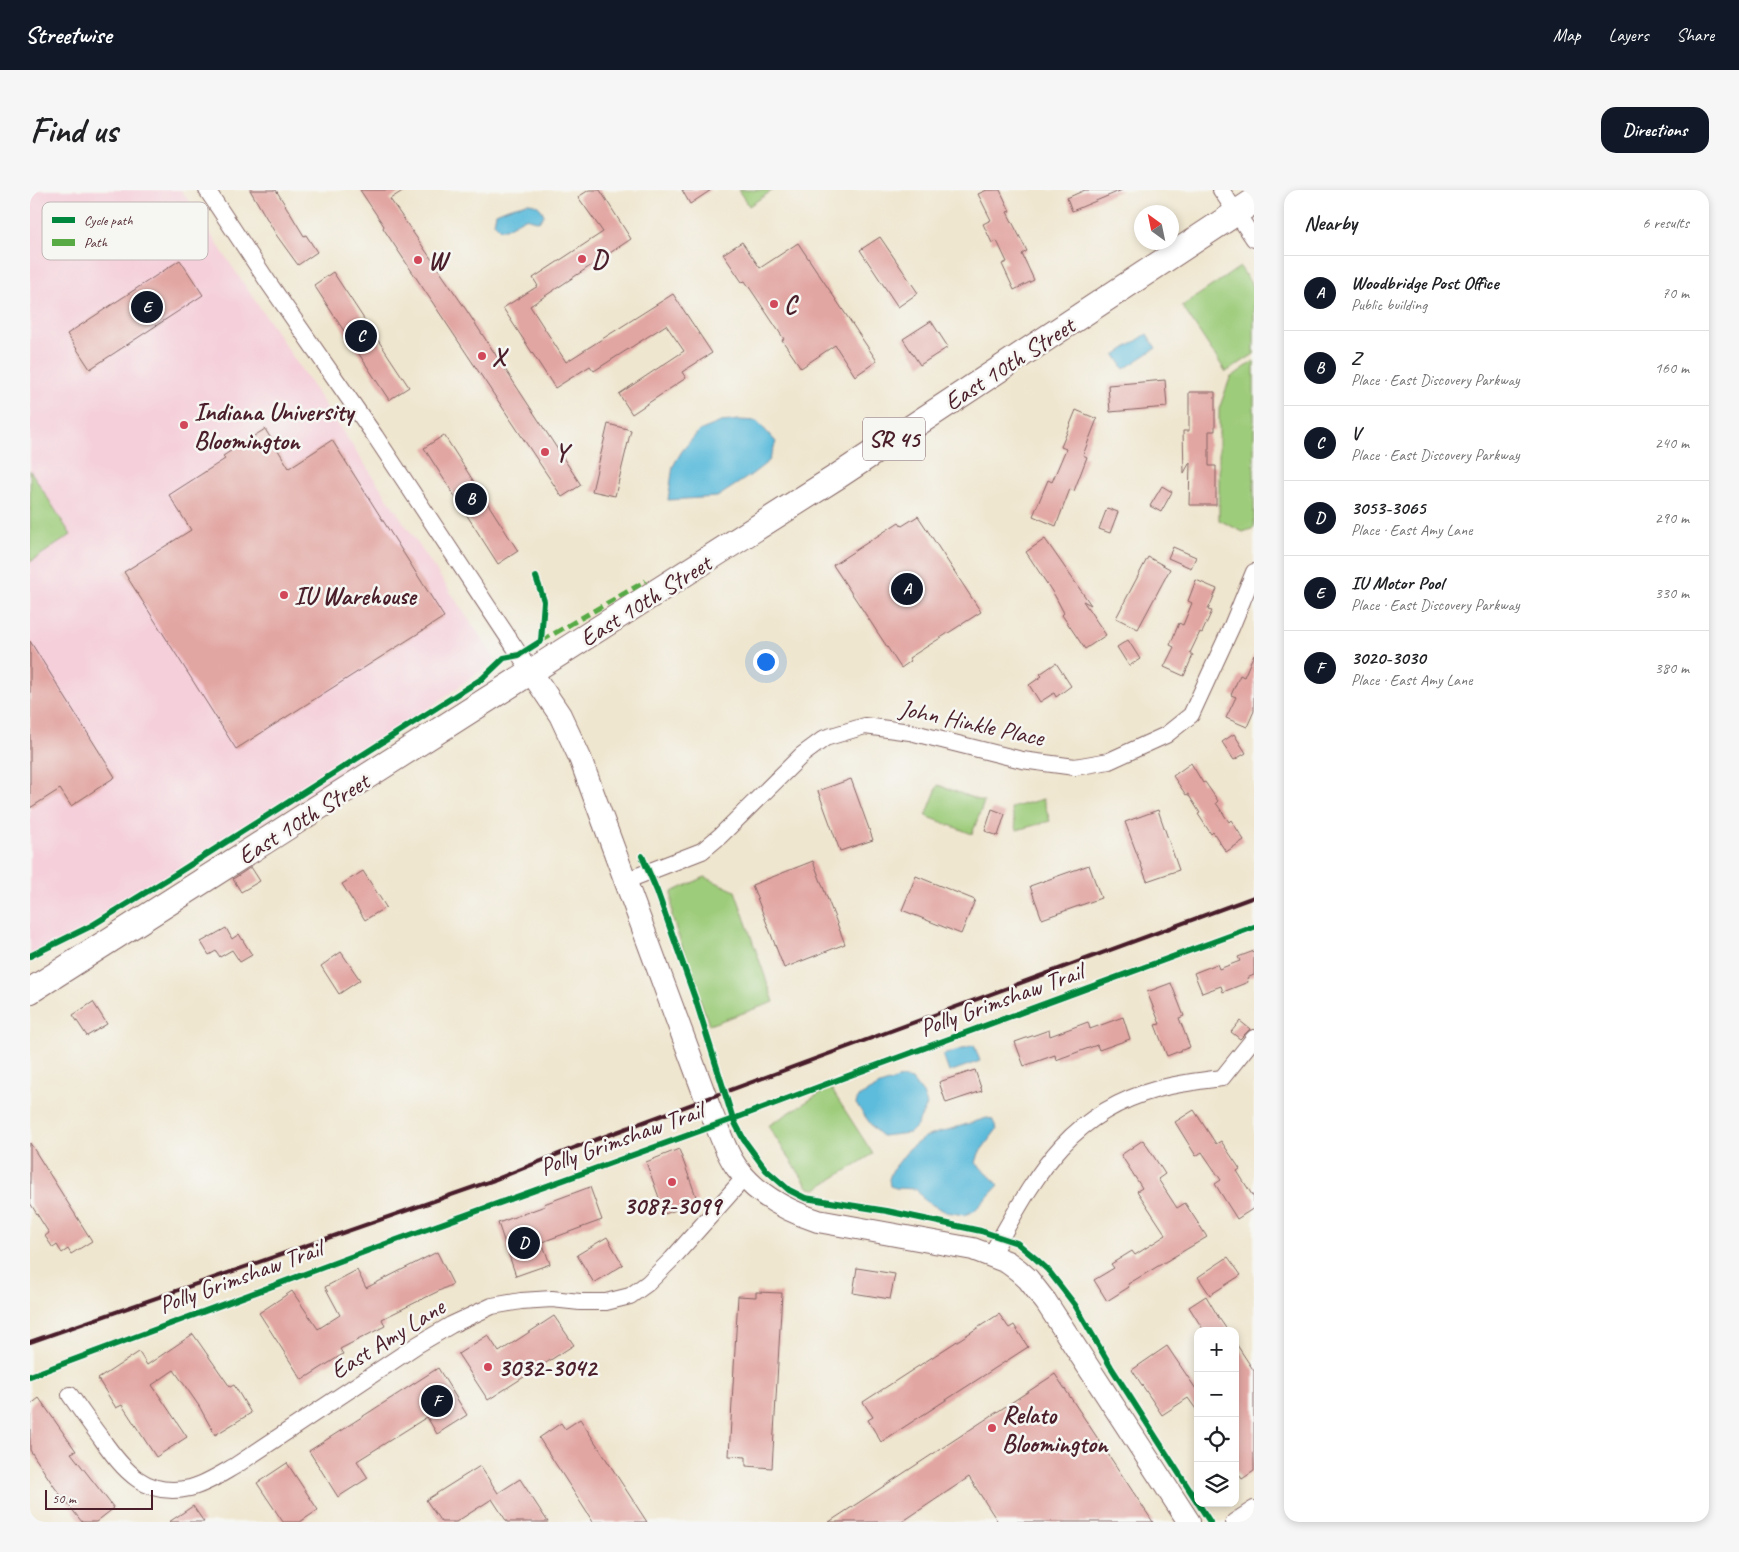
<!DOCTYPE html>
<meta charset="utf-8">
<style>
body{margin:0;font-family:Caveat,sans-serif;background:#f6f6f6;color:#202124}
.controls{position:absolute;right:15px;bottom:15px;display:grid;overflow:hidden;border-radius:10px;box-shadow:0 2px 8px #0003}
.controls button{width:45px;height:45px;display:grid;place-items:center;padding:0;border:0;border-bottom:1px solid #e0e0e0;background:#fff;color:#202124;font:25px sans-serif}
.compass{position:absolute;left:1104px;top:15px;width:45px;height:45px;border-radius:50%;background:#fff;box-shadow:0 2px 8px #0003;rotate:327deg}
.scale{position:absolute;left:15px;bottom:12px;width:108px;box-sizing:border-box;padding-left:5px;border:2px solid #4a1f2b;border-top:0;font-size:14px;line-height:18px;white-space:nowrap;color:#4a1f2b;-webkit-text-stroke:4px #f6f6f2;paint-order:stroke}
.you{position:absolute;left:735px;top:471px;width:18px;height:18px;margin:-12px;border:4px solid #fff;border-radius:50%;background:#1a73e8;box-shadow:0 0 0 8px #1a73e833}
.badge{display:grid;place-items:center;width:32px;height:32px;border-radius:50%;background:#111827;color:#fff;font-size:16px;font-weight:700}
.pin{position:absolute;translate:-50% -50%;border:2px solid #fff;box-shadow:0 1px 5px #0006}
.list{margin:0;padding:0;list-style:none}
h2{display:flex;justify-content:space-between;align-items:center;height:65px;margin:0;padding:0 20px;font-size:21px}
h2 small{font-size:16px;font-weight:400;color:#757577}
.list li{display:grid;grid-template-columns:32px 1fr auto;gap:15px;align-items:center;box-sizing:border-box;height:75px;padding:0 20px;border-top:1px solid #e0e0e0}
.list b{display:block;font-size:19px;white-space:nowrap}
.list p{margin:0;font-size:16px;white-space:nowrap;color:#757577}
.list em{font-size:16px;font-style:normal;color:#757577}
.icon{flex:none;width:28px;height:28px;fill:none;stroke:currentColor;stroke-width:2;stroke-linecap:round;stroke-linejoin:round}
.map{position:relative;flex:none;width:1224px;height:1332px;overflow:hidden;border-radius:15px}
header{display:flex;align-items:center;gap:30px;box-sizing:border-box;height:70px;padding:0 25px;background:#111827;color:#fff}
header strong{font-size:24px}
nav{display:flex;gap:28px;margin-inline-start:auto;font-size:18px}
.intro{display:flex;align-items:center;justify-content:space-between;box-sizing:border-box;height:120px;padding:0 30px}
h1{margin:0;font-size:35px}
.button{padding:12px 22px;border-radius:15px;background:#111827;color:#fff;font-size:18px;font-weight:700}
main{display:flex;gap:30px;padding:0 30px}
aside{flex:1;background:#fff;border-radius:15px;box-shadow:0 2px 8px #0003}
.map>svg:first-child{display:block}
</style>
<header>
<strong>Streetwise</strong>
<nav><a>Map</a><a>Layers</a><a>Share</a></nav>
</header>
<div class="intro"><h1>Find us</h1><a class="button">Directions</a></div>
<main>
<div class="map">
<svg width="1224" height="1332" viewBox="0 0 1224 1332">
<rect width="100%" height="100%" fill="#f6f6f2"/>
<filter id="ink" filterUnits="userSpaceOnUse"><feTurbulence type="fractalNoise" baseFrequency=".02" numOctaves="2"/><feDisplacementMap in="SourceGraphic" scale="10" xChannelSelector="R" yChannelSelector="G"/><feConvolveMatrix kernelMatrix="1 2 1 2 8 2 1 2 1" color-interpolation-filters="sRGB"/></filter>
<filter id="wash" filterUnits="userSpaceOnUse"><feTurbulence type="fractalNoise" baseFrequency=".0096" numOctaves="4" result="noise"/><feDisplacementMap in="SourceGraphic" scale="20" xChannelSelector="R" yChannelSelector="G"/><feGaussianBlur stdDeviation="1.12" result="paint"/><feColorMatrix in="noise" values="0 0 0 0 0 0 0 0 0 0 0 0 0 0 0 0 0 1.4 0 .05"/><feComposite in="paint" operator="in"/></filter>
<g filter="url(#wash)">
<rect width="100%" height="100%" fill="#efe6cf"/>
<!-- built -->
<polygon fill="#f5cfda" points="0,0 151,0 466,470 269,611 61,736 0,767"/>
<!-- green -->
<g fill="#9dcc7a" stroke="#747652">
<polygon points="708,0 743,0 719,16"/>
<polygon points="1210,77 1224,98 1224,164 1196,182 1152,116"/>
<polygon points="1224,171 1224,338 1213,342 1189,330 1189,219 1200,188"/>
<polygon points="0,280 41,345 0,372"/>
<polygon points="908,595 954,612 942,644 896,626"/>
<polygon points="1013,609 1020,631 987,640 981,618"/>
<polygon points="675,687 705,701 744,812 679,835 642,727 642,702"/>
<polygon points="800,897 843,964 786,999 779,998 738,936"/>
</g>
<!-- water -->
<g fill="#5dbcdb" stroke="#546e83">
<path d="M497 13C506 13 511 17 514 25L511 30 507 31 495 28 475 39H470L464 33 466 23 478 18Z"/>
<polygon points="1117,144 1126,158 1094,179 1085,165"/>
<polygon points="709,230 727,231 746,252 739,271 721,285 687,307 638,310 643,276 652,261 669,241 691,232"/>
<polygon points="944,855 950,871 919,882 913,865"/>
<polygon points="871,888 882,890 893,904 897,915 886,937 880,943 852,946 845,940 826,914 828,907 850,895"/>
<polygon points="957,928 962,929 967,939 949,963 946,973 969,995 944,1021 934,1025 916,1022 895,1011 886,999 866,998 860,996 859,989 862,981 879,959 895,947"/>
</g>
<g id="blocks">
<!-- building -->
<g fill="#e2a6a2">
<polygon points="220,0 246,0 274,46 276,45 287,62 268,75 247,46"/>
<polygon points="330,0 374,0 360,9 433,115 551,295 532,307 353,38 354,36"/>
<polygon points="559,0 570,0 601,49 500,116 536,172 643,104 682,163 652,182 656,188 602,224 589,204 654,161 636,135 564,181 560,176 525,198 473,118 508,96 503,88 573,42 548,7"/>
<polygon points="652,0 681,0 660,14"/>
<polygon points="957,0 970,0 980,21 977,22 997,61 992,64 1004,90 984,100 972,74 977,72 967,51 962,53 953,34 961,30 948,4"/>
<polygon points="1055,0 1092,0 1042,21 1037,8"/>
<polygon points="850,47 888,103 868,117 830,60"/>
<polygon points="712,52 730,78 768,53 847,171 825,186 805,155 771,178 752,150 754,149 715,91 712,92 693,64"/>
<polygon points="150,70 173,105 60,179 37,144"/>
<polygon points="303,82 379,197 359,210 284,95"/>
<polygon points="901,131 918,157 890,175 873,149"/>
<polygon points="1135,190 1137,217 1080,222 1078,195"/>
<polygon points="1159,202 1185,202 1185,241 1179,241 1179,276 1186,276 1186,315 1159,315 1160,272 1154,283 1153,241 1159,241"/>
<polygon points="1046,220 1067,229 1053,265 1057,267 1044,301 1040,299 1026,336 1003,326 1018,290 1022,292 1036,259 1031,257"/>
<polygon points="578,234 601,240 585,306 562,301"/>
<polygon points="235,239 259,278 302,250 414,427 206,559 94,382 161,340 139,305 195,269 193,266"/>
<polygon points="414,245 488,361 468,374 394,258"/>
<polygon points="1132,296 1142,302 1131,322 1120,316"/>
<polygon points="1077,318 1088,322 1080,343 1069,339"/>
<polygon points="888,326 951,422 879,468 881,471 871,478 803,375 869,332 872,336"/>
<polygon points="1015,349 1061,415 1053,411 1076,445 1055,459 1032,425 1034,423 1025,406 996,362"/>
<polygon points="1143,357 1166,367 1161,378 1138,368"/>
<polygon points="1118,367 1140,379 1108,439 1086,428"/>
<polygon points="1166,390 1187,399 1178,420 1182,421 1172,443 1170,442 1160,463 1163,465 1154,486 1134,477 1144,457 1140,455 1149,433 1153,435 1162,413 1158,411"/>
<polygon points="1098,450 1110,469 1099,476 1087,457"/>
<polygon points="0,451 85,587 41,616 30,599 0,618"/>
<polygon points="1224,464 1224,521 1217,537 1196,528 1206,507 1201,505 1210,485 1214,487"/>
<polygon points="1026,473 1041,496 1026,507 1024,503 1010,512 999,495 1012,486 1010,484"/>
<polygon points="1204,544 1216,563 1204,570 1192,552"/>
<polygon points="1161,573 1173,593 1175,592 1188,611 1186,613 1199,632 1201,630 1214,650 1196,662 1183,642 1181,644 1168,624 1170,623 1158,604 1156,605 1143,586"/>
<polygon points="821,589 843,650 810,661 788,601"/>
<polygon points="962,619 975,624 968,646 955,641"/>
<polygon points="1128,620 1149,680 1117,691 1095,632"/>
<polygon points="783,671 815,754 754,778 722,695"/>
<polygon points="1059,675 1071,708 1012,729 1000,696"/>
<polygon points="221,677 230,691 211,702 203,689"/>
<polygon points="333,681 356,717 335,730 312,694"/>
<polygon points="886,686 945,710 931,744 872,720"/>
<polygon points="196,738 202,749 209,744 222,765 210,772 202,760 190,767 186,761 179,765 171,752"/>
<polygon points="1224,761 1224,785 1217,788 1218,792 1193,802 1191,796 1172,803 1164,783 1187,774 1189,779 1210,771 1208,767"/>
<polygon points="311,762 330,790 309,804 291,776"/>
<polygon points="1141,793 1154,826 1149,828 1160,857 1137,866 1125,835 1130,834 1117,802"/>
<polygon points="63,812 77,834 57,846 43,825"/>
<polygon points="1093,827 1100,849 1069,860 1067,855 1026,870 1025,865 994,876 985,852 1019,840 1020,846 1058,832 1060,839"/>
<polygon points="1210,831 1220,839 1210,849 1201,842"/>
<polygon points="945,880 952,901 916,913 909,892"/>
<polygon points="1164,920 1186,954 1191,951 1210,979 1207,981 1224,1008 1224,1018 1207,1029 1185,994 1191,990 1172,962 1166,966 1145,932"/>
<polygon points="1113,950 1135,984 1128,989 1147,1018 1155,1013 1177,1047 1098,1094 1099,1097 1077,1111 1064,1090 1084,1078 1081,1074 1102,1061 1105,1065 1136,1045 1107,1001 1112,998 1091,965"/>
<polygon points="0,953 62,1051 41,1064 38,1059 32,1063 27,1055 23,1058 15,1046 19,1043 0,1013"/>
<polygon points="649,959 668,1012 635,1024 616,972"/>
<polygon points="560,997 572,1030 512,1052 520,1074 486,1086 468,1033 515,1016 514,1014"/>
<polygon points="577,1047 593,1075 564,1093 547,1065"/>
<polygon points="407,1062 423,1094 352,1129 355,1136 310,1159 313,1164 272,1190 229,1123 262,1101 288,1139 310,1125 295,1097 327,1080 336,1098"/>
<polygon points="1198,1067 1211,1085 1180,1105 1168,1087"/>
<polygon points="827,1078 865,1084 860,1109 823,1103"/>
<polygon points="726,1102 752,1103 742,1278 716,1276 716,1267 699,1266 708,1106 726,1107"/>
<polygon points="1176,1106 1189,1128 1198,1141 1174,1141 1159,1117"/>
<polygon points="969,1124 979,1138 984,1135 998,1157 851,1252 838,1230 843,1227 833,1212"/>
<polygon points="524,1126 544,1155 458,1210 428,1164 458,1145 469,1162"/>
<polygon points="163,1144 200,1197 204,1195 221,1223 185,1245 169,1216 144,1180 122,1195 157,1247 126,1267 92,1215 86,1218 68,1189 109,1162 117,1175"/>
<polygon points="1205,1152 1224,1181 1224,1281 1212,1289 1205,1279"/>
<polygon points="1137,1156 1168,1202 1168,1222 1158,1208 1132,1225 1102,1180"/>
<polygon points="408,1178 437,1225 407,1244 397,1227 327,1271 338,1288 308,1307 279,1261"/>
<polygon points="1025,1184 1123,1332 968,1332 939,1287 872,1332 799,1332"/>
<polygon points="9,1208 46,1261 41,1263 84,1318 66,1332 52,1332 25,1298 0,1260 0,1215"/>
<polygon points="550,1229 617,1332 563,1332 509,1248 531,1233 535,1239"/>
<polygon points="257,1273 288,1320 270,1332 253,1332 227,1293"/>
<polygon points="450,1276 468,1303 490,1289 518,1332 477,1332 462,1309 426,1332 411,1332 396,1310"/>
<polygon points="163,1316 174,1332 139,1332"/>
</g>
</g>
</g>
<g filter="url(#ink)">
<use href="#blocks" fill-opacity="0" stroke="#846564" stroke-width="1"/>
<g fill="none" stroke-linecap="round" stroke-linejoin="round">
<defs>
<g id="street">
<polyline points="177,0 238,92 345,246 501,482"/>
<polyline points="1191,0 1224,49"/>
<polyline points="595,691 672,661 690,646 772,565 795,548 835,536 880,542 992,570 1045,577 1079,571 1136,545 1161,525 1201,438 1224,382"/>
<path d="M961 1065C1005 988 1035 924 1128 899 1149 893 1170 891 1192 888L1224 848"/>
<path d="M40 1205C50 1219 60 1234 71 1248 94 1281 116 1308 160 1298 176 1294 191 1284 205 1276L387 1155 421 1135 462 1116 491 1111 522 1109 550 1112H576L600 1106 618 1093 642 1069 715 987"/>
<polyline points="1204,1332 1224,1319"/>
</g>
<path id="secondary" d="M501 482 530 525 550 568 681 922C689 940 695 962 707 978 727 1005 757 1021 788 1031L943 1059 977 1072 988 1080 998 1089 1016 1112 1159 1332"/>
<polyline id="primary" points="0,801 808,286 1224,11"/>
</defs>
<!-- street casing -->
<use href="#street" stroke="#846564" stroke-width="18"/>
<!-- secondary casing -->
<use href="#secondary" stroke="#846564" stroke-width="24"/>
<!-- primary casing -->
<use href="#primary" stroke="#846564" stroke-width="27"/>
<!-- street -->
<use href="#street" stroke="#fff" stroke-width="16"/>
<!-- secondary -->
<use href="#secondary" stroke="#fff" stroke-width="22"/>
<!-- primary -->
<use href="#primary" stroke="#fff" stroke-width="25"/>
<!-- rail -->
<polyline stroke="#4a1f2b" stroke-width="4" points="0,1152 464,990 546,957 1224,707"/>
<!-- quiet -->
<polyline stroke="#57aa44" stroke-width="5" stroke-dasharray="10 5" stroke-linecap="butt" points="511,451 616,391"/>
<defs>
<g id="cycleway">
<polyline points="612,666 627,701 666,811 703,929 714,950 736,980 759,1000 775,1008 857,1021 951,1041 987,1053 1005,1068 1018,1080 1045,1115 1081,1177 1180,1332"/>
<polyline points="0,766 61,736 149,682 453,488 474,468 489,465 511,451 514,411 506,387"/>
<polyline points="0,1186 361,1052 703,929 818,886 1224,737"/>
</g>
</defs>
<!-- cycleway casing -->
<use href="#cycleway" stroke="#f6f6f2" stroke-width="9"/>
<!-- cycleway -->
<use href="#cycleway" stroke="#00873e" stroke-width="6"/>
</g>
</g>
<!-- markers -->
<g fill="#d1495b" stroke="#f6f6f2" stroke-width="2">
<circle cx="552" cy="69" r="5"/>
<circle cx="388" cy="70" r="5"/>
<circle cx="744" cy="114" r="5"/>
<circle cx="452" cy="166" r="5"/>
<circle cx="154" cy="235" r="5"/>
<circle cx="515" cy="262" r="5"/>
<circle cx="254" cy="405" r="5"/>
<circle cx="642" cy="992" r="5"/>
<circle cx="458" cy="1177" r="5"/>
<circle cx="962" cy="1238" r="5"/>
</g>
<g text-anchor="middle" stroke-width="5" stroke-linejoin="round" paint-order="stroke">
<!-- shield labels -->
<rect fill="#f6f6f2" stroke="#7e6067" stroke-width="1" x="833" y="227.5" width="62" height="43" rx="4"/>
<g font-size="24" font-weight="bold" fill="#4a1f2b">
<text x="864" y="257">SR 45</text>
</g>
<!-- poi labels -->
<g font-size="25" font-weight="bold" fill="#4a1f2b" stroke="#f6f6f2" text-anchor="start">
<text x="562" y="78">D</text>
<text x="398" y="79">W</text>
<text x="754" y="123">C</text>
<text x="462" y="175">X</text>
<text x="164" y="230">Indiana University<tspan x="164" dy="29">Bloomington</tspan></text>
<text x="525" y="271">Y</text>
<text x="264" y="414">IU Warehouse</text>
<text x="642" y="1024" text-anchor="middle">3087-3099</text>
<text x="468" y="1186">3032-3042</text>
<text x="972" y="1233">Relato<tspan x="972" dy="29">Bloomington</tspan></text>
</g>
<!-- street labels -->
<g font-size="25" fill="#4a1f2b" stroke="#f6f6f2">
<text transform="translate(979 173) rotate(-33)" y="9">East 10th Street</text>
<text transform="translate(615 410) rotate(-32)" y="9">East 10th Street</text>
<text transform="translate(942 532) rotate(12)" y="9">John Hinkle Place</text>
<text transform="translate(273 628) rotate(-32)" y="9">East 10th Street</text>
<text transform="translate(971 809) rotate(-20)" y="9">Polly Grimshaw Trail</text>
<text transform="translate(591 948) rotate(-20)" y="9">Polly Grimshaw Trail</text>
<text transform="translate(210 1086) rotate(-20)" y="9">Polly Grimshaw Trail</text>
<text transform="translate(357 1148) rotate(-32)" y="9">East Amy Lane</text>
</g>
</g>
<!-- legend -->
<rect x="12" y="12" width="166" height="58" rx="8" fill="#f6f6f2" stroke="#c2b6b6" stroke-width="1"/>
<rect x="22" y="27" width="23" height="6" fill="#00873e"/>
<rect x="22" y="49" width="23" height="7" fill="#57aa44"/>
<g font-size="14" fill="#4a1f2b">
<text x="54" y="35">Cycle path</text>
<text x="54" y="57">Path</text>
</g>
</svg>
<div class="controls">
<button>+</button>
<button>−</button>
<button><svg class="icon" aria-label="locate" viewBox="0 0 24 24"><circle cx="12" cy="12" r="6"/><path d="M12 2v4M12 18v4M2 12h4M18 12h4"/></svg></button>
<button><svg class="icon" aria-label="layers" viewBox="0 0 24 24"><path d="M12 4l9 5-9 5-9-5zM3 14l9 5 9-5"/></svg></button>
</div>
<svg class="compass" viewBox="-18 -18 36 36"><path d="M0-13l5 13h-10z" fill="#e53935"/><path d="M0 13l5-13h-10z" fill="#757577"/></svg>
<div class="scale">50 m</div>
<div class="you"></div>
<div class="pin badge" style="left:877px;top:399px">A</div>
<div class="pin badge" style="left:441px;top:309px">B</div>
<div class="pin badge" style="left:331px;top:146px">C</div>
<div class="pin badge" style="left:494px;top:1053px">D</div>
<div class="pin badge" style="left:117px;top:117px">E</div>
<div class="pin badge" style="left:407px;top:1211px">F</div>
</div>
<aside>
<h2>Nearby<small>6 results</small></h2>
<ul class="list">
<li><span class="badge">A</span><div><b>Woodbridge Post Office</b><p>Public building</p></div><em>70 m</em></li>
<li><span class="badge">B</span><div><b>Z</b><p>Place · East Discovery Parkway</p></div><em>160 m</em></li>
<li><span class="badge">C</span><div><b>V</b><p>Place · East Discovery Parkway</p></div><em>240 m</em></li>
<li><span class="badge">D</span><div><b>3053-3065</b><p>Place · East Amy Lane</p></div><em>290 m</em></li>
<li><span class="badge">E</span><div><b>IU Motor Pool</b><p>Place · East Discovery Parkway</p></div><em>330 m</em></li>
<li><span class="badge">F</span><div><b>3020-3030</b><p>Place · East Amy Lane</p></div><em>380 m</em></li>
</ul>
</aside>
</main>
